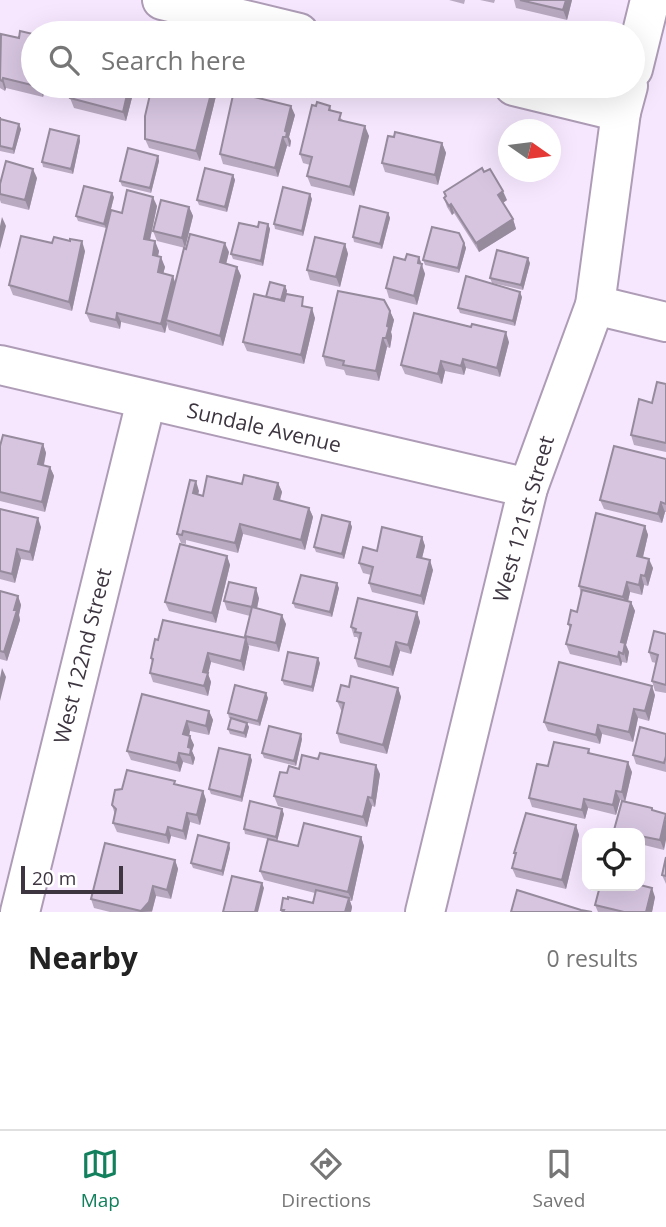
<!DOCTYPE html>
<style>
body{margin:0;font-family:"Open Sans",sans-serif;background:#f6f6f6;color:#222}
.controls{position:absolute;right:21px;bottom:21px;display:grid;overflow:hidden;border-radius:14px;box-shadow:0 7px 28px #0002}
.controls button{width:63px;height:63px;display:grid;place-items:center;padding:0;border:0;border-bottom:2px solid #e0e0e0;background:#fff;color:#222;font:35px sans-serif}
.compass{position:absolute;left:498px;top:119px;width:63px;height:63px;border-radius:50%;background:#fff;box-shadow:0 7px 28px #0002;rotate:104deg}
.scale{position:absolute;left:21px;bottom:18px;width:102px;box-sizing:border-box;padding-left:7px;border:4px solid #3d3540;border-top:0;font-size:19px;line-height:24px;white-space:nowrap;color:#3d3540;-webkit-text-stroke:5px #fff;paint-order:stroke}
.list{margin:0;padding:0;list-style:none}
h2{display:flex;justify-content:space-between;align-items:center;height:91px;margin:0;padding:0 28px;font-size:30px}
h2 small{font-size:23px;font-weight:400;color:#767676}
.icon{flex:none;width:38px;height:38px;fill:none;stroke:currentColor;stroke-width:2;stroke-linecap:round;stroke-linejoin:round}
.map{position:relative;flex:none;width:666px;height:912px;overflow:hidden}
.search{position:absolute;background:#fff;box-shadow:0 7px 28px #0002;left:21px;right:21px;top:21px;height:77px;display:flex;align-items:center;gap:18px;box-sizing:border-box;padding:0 24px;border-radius:38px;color:#767676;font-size:26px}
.sheet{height:217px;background:#fff}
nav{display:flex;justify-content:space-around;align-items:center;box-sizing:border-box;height:98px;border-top:2px solid #e0e0e0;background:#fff;font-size:19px;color:#767676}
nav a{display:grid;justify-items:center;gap:4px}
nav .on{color:#13805d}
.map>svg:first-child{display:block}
</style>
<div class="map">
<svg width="666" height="912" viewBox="0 0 666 912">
<rect width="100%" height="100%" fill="#f6e7fe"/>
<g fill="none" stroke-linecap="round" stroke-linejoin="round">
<defs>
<g id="minor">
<polyline points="162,0 299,33"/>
<polyline points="633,69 650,0"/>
<polyline points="514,86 621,112"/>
<polyline points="595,305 666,322"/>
<polyline points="0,365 528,488"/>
<polyline points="20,912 146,401"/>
<polyline points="425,912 528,488 595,305 621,112 628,86"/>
</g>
</defs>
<!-- minor casing -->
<use href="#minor" stroke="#ae9cb6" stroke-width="42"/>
<!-- minor -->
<use href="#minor" stroke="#fff" stroke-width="38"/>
</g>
<!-- wall -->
<g fill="#b9a9c1">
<polygon points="449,0 465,0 464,4"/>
<polygon points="480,0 495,0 494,3"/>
<polygon points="514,0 572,0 567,20 516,8"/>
<polygon points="0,37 33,86 46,86 43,97 6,88 5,91 0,88"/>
<polygon points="135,86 126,121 74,108 70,98"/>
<polygon points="216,96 200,161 149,148 145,139"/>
<polygon points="259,98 295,115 289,137 291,141 290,147 287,146 278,177 223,164 220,154"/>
<polygon points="316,106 330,106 331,110 344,121 369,136 354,196 311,186 307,176 310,165 303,163 300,154"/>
<polygon points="0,117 1,119 21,129 14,154 0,151"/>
<polygon points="79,136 80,141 73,174 43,167 42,162"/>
<polygon points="442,143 446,153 438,185 385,172 382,163"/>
<polygon points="158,156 159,161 151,193 122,186 120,181"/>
<polygon points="233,175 235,180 227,212 199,205 197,200"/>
<polygon points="37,178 29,210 1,203 0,200 0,184"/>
<polygon points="444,192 507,200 503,203 513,219 516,229 479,252 454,213 452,215 447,207 444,198 445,196"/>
<polygon points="114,197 106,228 78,221 76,216"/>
<polygon points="312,199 303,236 275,229 274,224"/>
<polygon points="157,206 150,240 159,251 158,256 165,267 163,274 175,283 229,252 226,264 237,267 241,276 223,346 169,330 167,324 165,333 121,322 120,329 90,322 86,313 122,213"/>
<polygon points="189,207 193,216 185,248 157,241 153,231"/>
<polygon points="388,213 390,218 382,249 354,242 353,237"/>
<polygon points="268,224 270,229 263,266 233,259 231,254 258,227"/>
<polygon points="52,243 85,251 72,311 13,295 9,285"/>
<polygon points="464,243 466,248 459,273 425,265 423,260"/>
<polygon points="345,244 348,254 340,287 310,280 307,270"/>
<polygon points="419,257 425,274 417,305 389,298 386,288 405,260"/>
<polygon points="530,263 523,290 492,283 490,278"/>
<polygon points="285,286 287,291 284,301 307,307 315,318 304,364 247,351 243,342 266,297"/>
<polygon points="522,297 515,326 460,313 458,308"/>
<polygon points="390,311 394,320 391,332 392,336 390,348 387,347 379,381 346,375 344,370 326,366 323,356"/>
<polygon points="509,342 500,377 466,368 464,375 445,371 442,384 405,374 401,365"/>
<polygon points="666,384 666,452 634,445 631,435 652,403"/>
<polygon points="43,444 46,453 44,465 50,467 54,476 45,512 0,501 0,446"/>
<polygon points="666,459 666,512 665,512 662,523 604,509 600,500"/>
<polygon points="278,483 282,492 280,501 309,508 313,517 305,550 243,534 238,553 186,540 186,544 181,543 177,534 199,491 198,494 203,496 242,484"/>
<polygon points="0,509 41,527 33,561 21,559 15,583 0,579"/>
<polygon points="350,522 352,527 344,559 316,552 314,547"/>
<polygon points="645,526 648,535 643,557 653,568 648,586 644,585 642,595 630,592 628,601 631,602 635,611 626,645 629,652 627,663 622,662 621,666 570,654 566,644 570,629 568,624 577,612 581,594 579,586"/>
<polygon points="422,537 425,546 422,558 433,570 424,605 372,592 369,583 371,575 363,573 359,563 377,551"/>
<polygon points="227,556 230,565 216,623 169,611 165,602"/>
<polygon points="339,588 332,617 295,608 293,603"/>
<polygon points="0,591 18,596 21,605 19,615 20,620 7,661 0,659"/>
<polygon points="259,598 257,609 286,624 279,652 248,645 249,647 244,671 211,662 208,674 211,682 208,696 153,682 150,673 152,662 151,658 158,640 245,638 245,636 250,616 227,610 224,601"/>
<polygon points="417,612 420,622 411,654 400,651 393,676 358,667 355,658 359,641 357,637 354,637 351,627"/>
<polygon points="666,634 666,693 655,691 652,681 656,663 652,662 649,652"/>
<polygon points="320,663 313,692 284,685 282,680"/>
<polygon points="398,688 401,697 387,754 340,743 337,733 342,711 341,710 337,701"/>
<polygon points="655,695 649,721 638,718 633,742 602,734 600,744 548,731 544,722"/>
<polygon points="268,698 260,726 229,718 228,713"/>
<polygon points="209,711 213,720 209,735 190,731 189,736 194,745 192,751 195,758 193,765 183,762 180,772 131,760 127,751"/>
<polygon points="247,723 249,727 246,738 230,734 228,729"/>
<polygon points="666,734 666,772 636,764 633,755"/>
<polygon points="302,739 296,766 264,758 262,753"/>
<polygon points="589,749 590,754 632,772 625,802 620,800 616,815 588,808 585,819 532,807 529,798 548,766"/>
<polygon points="252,760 242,802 211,794 209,789"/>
<polygon points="299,769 380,774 375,807 372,806 367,827 278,806 274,796 287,773"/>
<polygon points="176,785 203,791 206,800 200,825 190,822 186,840 171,836 169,844 117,832 113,823 115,815 112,805"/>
<polygon points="652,808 664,850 640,844 640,833 615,833 614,830"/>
<polygon points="284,814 277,841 298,846 361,837 364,846 352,901 350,901 352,907 351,912 281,912 281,910 313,903 315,893 264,880 260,871 268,839 245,834 244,829"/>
<polygon points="576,825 579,835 566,889 516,877 512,868 515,856 514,853"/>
<polygon points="230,848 223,876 193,868 191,863"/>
<polygon points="666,857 666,884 662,875"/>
<polygon points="175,860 178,869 171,899 156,896 152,912 110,912 94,908 91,899"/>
<polygon points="655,897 652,912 598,912 595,905"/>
</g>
<!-- shaded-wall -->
<g fill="#968a9d">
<polygon points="566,0 572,0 567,20 563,10"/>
<polygon points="3,78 6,88 5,91 2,81"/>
<polygon points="40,86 46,86 43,97 40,87"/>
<polygon points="129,86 135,86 126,121 123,112"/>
<polygon points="213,86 216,96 200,161 196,151"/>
<polygon points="291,106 295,115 289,137 291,141 290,147 285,131"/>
<polygon points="19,124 21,129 14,154 13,149"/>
<polygon points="365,126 369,136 354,196 350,187"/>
<polygon points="79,136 80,141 73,174 71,169"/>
<polygon points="283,137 287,146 278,177 275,168"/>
<polygon points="442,143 446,153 438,185 435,175"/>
<polygon points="158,156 159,161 151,193 150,188"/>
<polygon points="33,169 37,178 29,210 25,200"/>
<polygon points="233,175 235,180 227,212 225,207"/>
<polygon points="503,191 507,200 501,204 498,195"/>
<polygon points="112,193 114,197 106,228 104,224"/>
<polygon points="310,194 312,199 303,236 302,231"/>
<polygon points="153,197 157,206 148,249 144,239"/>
<polygon points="451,204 454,213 452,215 449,206"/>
<polygon points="189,207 193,216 185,248 182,238"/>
<polygon points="388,213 390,218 382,249 380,244"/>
<polygon points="2,217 6,226 0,249 0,226"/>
<polygon points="513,219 516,229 479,252 476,243"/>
<polygon points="268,224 270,229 263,266 261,261"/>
<polygon points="82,241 85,251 72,311 69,302"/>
<polygon points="155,241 159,251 156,265 153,255"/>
<polygon points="225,243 229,252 224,272 220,262"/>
<polygon points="464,243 466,248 459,273 458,268"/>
<polygon points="345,244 348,254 340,287 336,277"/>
<polygon points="161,257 165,267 161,282 158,272"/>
<polygon points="419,257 425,274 417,305 414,296"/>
<polygon points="528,258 530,263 523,290 521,285"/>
<polygon points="237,267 241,276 223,346 220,336"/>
<polygon points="173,276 176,285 166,320 167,324 165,333 161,324"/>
<polygon points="285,286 287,291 282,307 281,302"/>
<polygon points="520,292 522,297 515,326 513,321"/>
<polygon points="312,308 315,318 304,364 301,355"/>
<polygon points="390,311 394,320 391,332 392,336 390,348 386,338 387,326"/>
<polygon points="117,313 121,322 120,329 116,320"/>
<polygon points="506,332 509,342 500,377 497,368"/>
<polygon points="383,338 387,347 379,381 376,371"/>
<polygon points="463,359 466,368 464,375 461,366"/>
<polygon points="441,361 445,371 442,384 438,374"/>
<polygon points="43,444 46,453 42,473 38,464"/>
<polygon points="50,467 54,476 45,512 42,502"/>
<polygon points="196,481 199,491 196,502 193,493"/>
<polygon points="278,483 282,492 277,509 274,499"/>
<polygon points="661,502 665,512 662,523 658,514"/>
<polygon points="309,508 313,517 305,550 301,540"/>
<polygon points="38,518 41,527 33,561 30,552"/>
<polygon points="350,522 352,527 344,559 342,554"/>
<polygon points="240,524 243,534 238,553 235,543"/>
<polygon points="645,526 648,535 641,565 637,556"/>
<polygon points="422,537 425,546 420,566 417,557"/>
<polygon points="17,549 21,559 15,583 12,574"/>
<polygon points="227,556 230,565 216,623 212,613"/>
<polygon points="649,559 653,568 648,586 645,576"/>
<polygon points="430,560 433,570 424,605 421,596"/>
<polygon points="641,575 644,585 642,595 639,585"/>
<polygon points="627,582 630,592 627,606 623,597"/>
<polygon points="337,583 339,588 332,617 330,612"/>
<polygon points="256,588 259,598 255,617 252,607"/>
<polygon points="18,596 21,605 19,615 20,620 7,661 4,652"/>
<polygon points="631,602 635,611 626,645 629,652 627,663 621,642"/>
<polygon points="417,612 420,622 411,654 408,645"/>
<polygon points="282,615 286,624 279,652 276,643"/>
<polygon points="246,638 249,647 244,671 241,661"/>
<polygon points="396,642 400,651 393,676 390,667"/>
<polygon points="619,652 622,662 621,666 618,657"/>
<polygon points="208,653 211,662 208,674 211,682 208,696 204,686 203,672"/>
<polygon points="318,658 320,663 313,692 312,687"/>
<polygon points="2,668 6,677 0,701 0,678"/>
<polygon points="652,686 655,695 649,721 645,711"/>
<polygon points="398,688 401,697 387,754 383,745"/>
<polygon points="266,693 268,698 260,726 258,721"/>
<polygon points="634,709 638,718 633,742 629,732"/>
<polygon points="209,711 213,720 209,735 206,726"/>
<polygon points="187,721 190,731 187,744 183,734"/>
<polygon points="247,723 249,727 246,738 244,733"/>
<polygon points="598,725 602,734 600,744 596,735"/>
<polygon points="301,734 302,739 296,766 294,761"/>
<polygon points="190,736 194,745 192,751 195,758 193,765 188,747"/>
<polygon points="179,753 183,762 180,772 177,763"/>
<polygon points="250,755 252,760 242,802 241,797"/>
<polygon points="628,762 632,772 625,802 622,792"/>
<polygon points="376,765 380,774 375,807 372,798"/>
<polygon points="203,791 206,800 200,825 197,815"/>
<polygon points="616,791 620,800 616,815 613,805"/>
<polygon points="368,797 372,806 367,827 363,817"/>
<polygon points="584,799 588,808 585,819 582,810"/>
<polygon points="282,809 284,814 277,842 276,837"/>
<polygon points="187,813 190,822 186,840 183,831"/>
<polygon points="666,817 666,840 664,850 660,840"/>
<polygon points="576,825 579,835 566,889 562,880"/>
<polygon points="168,827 171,836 169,844 166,835"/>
<polygon points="361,837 364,846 352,901 348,892"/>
<polygon points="229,843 230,848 223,876 222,871"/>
<polygon points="175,860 178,869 171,899 167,890"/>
<polygon points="262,883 264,888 258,912 255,912"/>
<polygon points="153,886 156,896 152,911 141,912"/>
<polygon points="652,888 655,897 652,912 646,912"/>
<polygon points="349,898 352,907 351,912 345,912"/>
</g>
<!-- building -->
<g fill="#d7c5e0" stroke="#968a9d" stroke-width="2">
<polygon points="520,0 566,0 563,10"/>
<polygon points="20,31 33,34 32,42 33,43 33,86 40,86 40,87 3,78 2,81 0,80 1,34 19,38"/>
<polygon points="73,86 129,86 123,112 70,98"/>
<polygon points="152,86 213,86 196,151 145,139 145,116"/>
<polygon points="235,86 241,86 256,89 254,97 291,106 285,131 287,132 286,137 283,137 275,168 220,154"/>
<polygon points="317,102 330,106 329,110 341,113 339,120 365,126 350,187 307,176 312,157 300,154 312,105 316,106"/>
<polygon points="0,117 0,119 19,124 13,149 0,146"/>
<polygon points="50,129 79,136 71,169 42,162"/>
<polygon points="395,132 442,143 435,175 382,163 388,136 394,137"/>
<polygon points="128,148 158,156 150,188 120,181"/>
<polygon points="6,161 33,169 25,200 0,194 0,184"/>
<polygon points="205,168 233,175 225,207 197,200"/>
<polygon points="482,168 484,172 490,169 503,191 498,195 513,219 476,243 451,204 449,206 444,198 446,196 444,192"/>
<polygon points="84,186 112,193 104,224 76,216"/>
<polygon points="283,187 310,194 302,231 274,224"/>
<polygon points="127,190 153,197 144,239 155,241 153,255 161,257 158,272 173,276 161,324 117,313 116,320 86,313 111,210 122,213"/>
<polygon points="161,200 189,207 182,238 153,231"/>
<polygon points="360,206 388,213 380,244 353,237"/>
<polygon points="259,222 268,224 261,261 231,254 239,223 258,227"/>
<polygon points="432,227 459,233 464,243 458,268 423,260"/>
<polygon points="190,234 225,243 220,262 237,267 220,336 166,320 184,248 186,249"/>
<polygon points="21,236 52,243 54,237 70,241 70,239 82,241 69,302 9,285"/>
<polygon points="315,237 345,244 336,277 307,270"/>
<polygon points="497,250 528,258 521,285 490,278"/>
<polygon points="407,254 419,257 418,263 422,264 414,296 386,288 394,257 405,260"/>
<polygon points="466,276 520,292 513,321 458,308"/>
<polygon points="270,282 285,286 281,300 266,297"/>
<polygon points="338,291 384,300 390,311 387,326 389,327 386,338 383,338 376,371 343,365 344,361 323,356"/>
<polygon points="254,294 284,301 286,294 303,297 302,306 312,308 301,355 243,342"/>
<polygon points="414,313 471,327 472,324 506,332 497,368 463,359 461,366 441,361 438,374 401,365"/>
<polygon points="657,382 666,384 666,443 631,435 639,399 652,403"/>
<polygon points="3,435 43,444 38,464 50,467 42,502 0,492 0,446"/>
<polygon points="614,446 666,459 666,504 661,502 658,514 600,500"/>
<polygon points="244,475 278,483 274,499 309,508 301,540 240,524 235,543 183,531 182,535 177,534 190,480 196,481 193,493 203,496 207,476 242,484"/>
<polygon points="0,509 38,518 30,552 17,549 12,574 0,571"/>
<polygon points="596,513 645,526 637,556 649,559 645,576 641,575 639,585 627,582 623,597 579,586"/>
<polygon points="322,515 350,522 342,554 314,547"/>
<polygon points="382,527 422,537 417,557 430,560 421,596 369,583 373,567 359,563 363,547 377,551"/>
<polygon points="180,544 227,556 212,613 165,602"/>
<polygon points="301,575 337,583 330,612 293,603"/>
<polygon points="229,582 256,588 252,607 224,601"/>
<polygon points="582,590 631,602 621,642 625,643 623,654 619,652 618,657 566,644 571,625 568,624 571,610 577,612"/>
<polygon points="0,591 18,596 14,610 17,610 4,652 0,651"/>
<polygon points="358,598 417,612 408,645 396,642 390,667 355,658 361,633 355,632 356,629 351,627"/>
<polygon points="252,607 282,615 276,643 245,636"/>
<polygon points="163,620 246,638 241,661 208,653 203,672 208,673 204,686 150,673 153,659 151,658 155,639 158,640"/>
<polygon points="654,631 666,634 666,685 652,681 658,655 649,652"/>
<polygon points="288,652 318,658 312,687 282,680"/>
<polygon points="559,662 652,686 645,711 634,709 629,732 598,725 596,735 544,722"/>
<polygon points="351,676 398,688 383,745 337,733 344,703 337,701 341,685 349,687"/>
<polygon points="235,685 266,693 258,721 228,713"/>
<polygon points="142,694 209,711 206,726 187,721 183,734 190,736 188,747 191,748 190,755 179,753 177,763 127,751"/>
<polygon points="231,718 247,723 244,733 228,729"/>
<polygon points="269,726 301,734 294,761 262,753"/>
<polygon points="640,727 666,734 666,756 664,763 633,755"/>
<polygon points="554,742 589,749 588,753 628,762 622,792 616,791 613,805 584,799 582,810 529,798 537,764 548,766"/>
<polygon points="219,748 250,755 241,797 209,789"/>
<polygon points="320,753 376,765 372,798 368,797 363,817 274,796 280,772 287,773 289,766 299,769 302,755 318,759"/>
<polygon points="127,770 175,781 174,784 203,791 197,815 187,813 183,831 168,827 166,835 113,823 116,809 112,805 115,790 122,789"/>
<polygon points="250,801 282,809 276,837 244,829"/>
<polygon points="622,801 652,808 652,810 666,814 660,840 640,836 640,833 628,833 614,830"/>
<polygon points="526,813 576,825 562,880 512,868 516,853 514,853"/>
<polygon points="304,823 361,837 348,892 260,871 268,839 298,846"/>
<polygon points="198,835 229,843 222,871 191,863"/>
<polygon points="105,843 175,860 167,890 153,886 149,902 141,911 91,899"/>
<polygon points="666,857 666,876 662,875"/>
<polygon points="232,876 262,883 255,912 223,912"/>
<polygon points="640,885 652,888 646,912 624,912 595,905 600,886"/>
<polygon points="316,890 349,898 345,912 283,912 284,910 281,910 283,898 288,899 288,897 313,903"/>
<polygon points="517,890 581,910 592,912 511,912"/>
</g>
<g text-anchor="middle" stroke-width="6" stroke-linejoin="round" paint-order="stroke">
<!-- street labels -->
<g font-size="21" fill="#3d3540" stroke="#fff">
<text transform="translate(264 428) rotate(13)" y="7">Sundale Avenue</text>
<text transform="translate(524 519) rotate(-74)" y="7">West 121st Street</text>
<text transform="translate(83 656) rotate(-76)" y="7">West 122nd Street</text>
</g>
</g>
</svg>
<div class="controls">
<button><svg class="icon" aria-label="locate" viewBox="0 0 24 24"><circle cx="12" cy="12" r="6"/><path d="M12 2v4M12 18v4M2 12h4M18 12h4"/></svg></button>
</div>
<svg class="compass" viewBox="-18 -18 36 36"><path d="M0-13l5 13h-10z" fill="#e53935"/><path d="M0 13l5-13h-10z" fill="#767676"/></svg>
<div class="scale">20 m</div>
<div class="search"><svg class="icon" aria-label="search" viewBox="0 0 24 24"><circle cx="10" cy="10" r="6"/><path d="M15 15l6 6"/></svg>Search here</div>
</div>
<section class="sheet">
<h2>Nearby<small>0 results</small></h2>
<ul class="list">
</ul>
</section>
<nav>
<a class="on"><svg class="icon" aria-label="map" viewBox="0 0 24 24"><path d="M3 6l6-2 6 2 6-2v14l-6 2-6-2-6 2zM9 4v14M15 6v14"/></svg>Map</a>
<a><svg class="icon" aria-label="directions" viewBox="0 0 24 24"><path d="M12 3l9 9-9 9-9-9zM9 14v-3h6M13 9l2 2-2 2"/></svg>Directions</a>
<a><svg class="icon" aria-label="saved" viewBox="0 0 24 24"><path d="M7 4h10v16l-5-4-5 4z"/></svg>Saved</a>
</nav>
